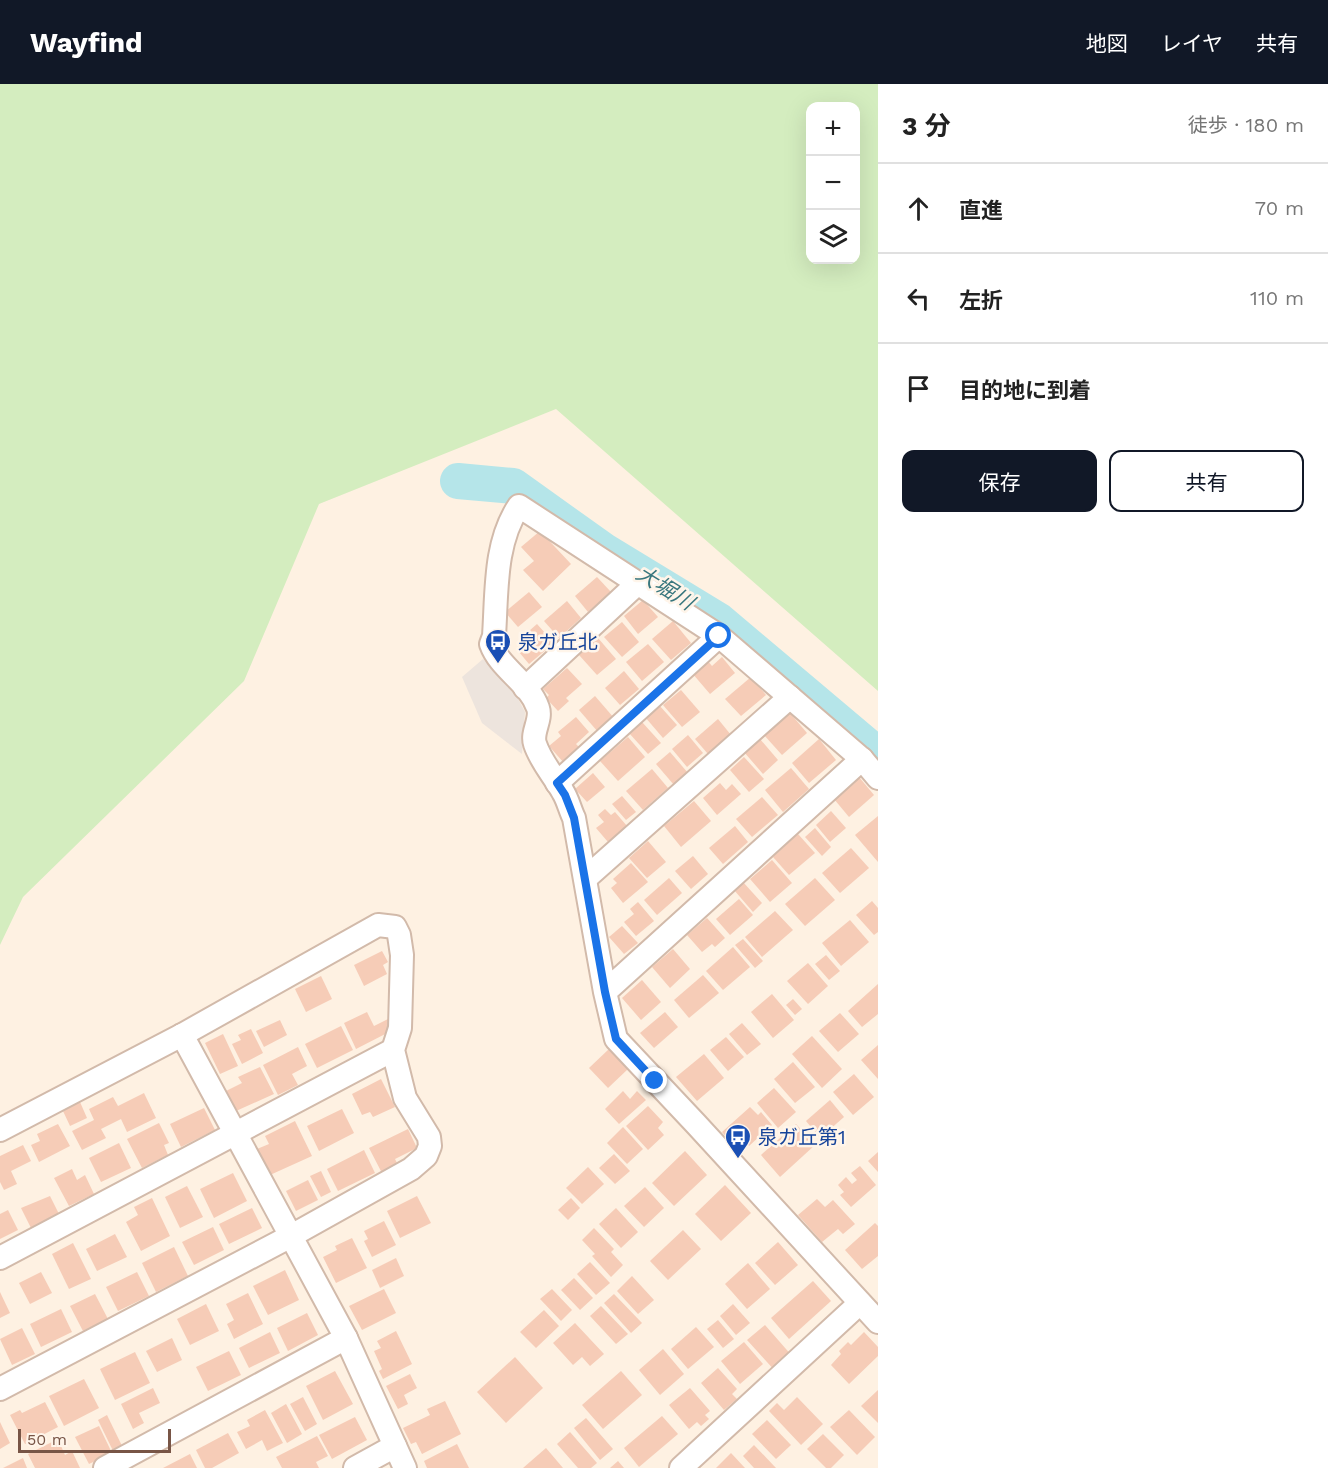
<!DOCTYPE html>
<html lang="ja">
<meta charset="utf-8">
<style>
body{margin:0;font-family:"Work Sans","Noto Sans JP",sans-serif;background:#f2f2f2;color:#222}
.controls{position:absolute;right:18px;top:18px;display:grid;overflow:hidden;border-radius:12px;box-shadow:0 6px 24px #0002}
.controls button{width:54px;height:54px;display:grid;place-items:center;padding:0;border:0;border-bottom:2px solid #e0e0e0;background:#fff;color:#222;font:30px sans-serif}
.scale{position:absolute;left:18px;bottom:15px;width:153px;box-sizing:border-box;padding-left:6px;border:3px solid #785546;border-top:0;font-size:16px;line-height:21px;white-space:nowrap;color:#785546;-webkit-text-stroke:4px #fff5ea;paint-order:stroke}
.stop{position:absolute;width:18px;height:18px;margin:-14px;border:4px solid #1a73e8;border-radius:50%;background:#fff}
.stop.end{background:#1a73e8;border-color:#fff;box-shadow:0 2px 6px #0008}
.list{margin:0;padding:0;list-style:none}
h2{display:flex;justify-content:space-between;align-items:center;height:78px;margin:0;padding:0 24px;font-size:26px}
h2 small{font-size:20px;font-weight:400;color:#767676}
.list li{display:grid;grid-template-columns:39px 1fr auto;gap:18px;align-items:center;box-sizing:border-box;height:90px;padding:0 24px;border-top:2px solid #e0e0e0}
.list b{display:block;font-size:22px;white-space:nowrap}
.list em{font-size:20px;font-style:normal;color:#767676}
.actions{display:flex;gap:12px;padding:18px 24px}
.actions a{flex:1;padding:14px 0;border:2px solid #111827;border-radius:12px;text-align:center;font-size:21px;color:#111827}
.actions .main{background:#111827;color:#fff}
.icon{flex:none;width:33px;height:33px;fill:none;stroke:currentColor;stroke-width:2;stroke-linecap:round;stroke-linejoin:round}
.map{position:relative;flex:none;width:878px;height:1384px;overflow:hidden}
header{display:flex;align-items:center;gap:36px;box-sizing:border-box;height:84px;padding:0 30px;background:#111827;color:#fff}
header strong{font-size:28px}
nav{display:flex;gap:33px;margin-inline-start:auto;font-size:21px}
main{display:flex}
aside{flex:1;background:#fff}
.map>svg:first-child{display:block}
</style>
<header>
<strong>Wayfind</strong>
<nav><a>地図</a><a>レイヤ</a><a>共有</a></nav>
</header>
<main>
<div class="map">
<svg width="878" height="1384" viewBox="0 0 878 1384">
<rect width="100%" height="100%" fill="#fef1e2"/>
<!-- industrial -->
<polygon fill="#ede4dd" points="483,575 513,605 525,628 522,670 482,639 462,593"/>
<!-- green -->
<path fill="#d4edbf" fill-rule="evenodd" d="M0 0H878V607L556 325 319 420 244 597 23 813 0 861ZM810 22H856V176H810Z"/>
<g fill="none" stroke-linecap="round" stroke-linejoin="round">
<!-- river -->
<polyline stroke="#b5e5e9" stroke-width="36" points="458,397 513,402 604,467 719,537 866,661 878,675"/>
</g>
<!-- building -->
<g fill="#f6ccb7">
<polygon points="540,447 571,480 543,507 523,486 534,477 521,463"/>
<polygon points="597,493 611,508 588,528 575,512"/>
<polygon points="529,508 542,523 518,543 505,528"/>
<polygon points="643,516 658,533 638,550 624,532"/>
<polygon points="567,517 581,534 559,554 544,537"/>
<polygon points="673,537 691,559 671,576 652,555"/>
<polygon points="622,538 639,558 622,573 604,553"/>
<polygon points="537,540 554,559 529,580 519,568 527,561 521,554"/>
<polygon points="598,554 616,575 597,591 579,571"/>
<polygon points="648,560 664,578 642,597 626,578"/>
<polygon points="722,573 735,589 710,610 692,589 707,576 712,582"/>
<polygon points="567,584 582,600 566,614 569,617 558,627 546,614 549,611 543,605"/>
<polygon points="624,587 639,605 620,621 605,604"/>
<polygon points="751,593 766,611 741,632 725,615"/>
<polygon points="681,606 700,628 682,643 663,621"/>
<polygon points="595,612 614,634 598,648 579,626"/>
<polygon points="659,621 677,641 663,654 645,633"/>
<polygon points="790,629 807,649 782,671 764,651"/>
<polygon points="576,633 589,648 576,660 581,665 564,679 549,662 561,652 558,648"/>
<polygon points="718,635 731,651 708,670 695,655"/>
<polygon points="642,638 661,659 648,670 629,649"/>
<polygon points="688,651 703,669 687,683 672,665"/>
<polygon points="628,653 645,673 618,697 600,677"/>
<polygon points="760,655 778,676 763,690 744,668"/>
<polygon points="819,655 836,676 809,699 792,679"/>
<polygon points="670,668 688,689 674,701 656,680"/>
<polygon points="744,673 764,695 749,708 730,686"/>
<polygon points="791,684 809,705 783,728 765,706"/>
<polygon points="652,685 668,704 643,726 626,707"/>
<polygon points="593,689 605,703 587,718 575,705"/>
<polygon points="859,693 874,711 849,733 834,715"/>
<polygon points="720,699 726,706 732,700 741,710 717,731 703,714"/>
<polygon points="622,712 636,728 626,736 612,720"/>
<polygon points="762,713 778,731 752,753 736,735"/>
<polygon points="694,717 711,737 681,763 664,742"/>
<polygon points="605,725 611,731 615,728 627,742 608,758 596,744 604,738 598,731"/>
<polygon points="831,727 846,744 830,758 816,741"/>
<polygon points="878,732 878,778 855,751"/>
<polygon points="735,742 748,758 723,780 709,764"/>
<polygon points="815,744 831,763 822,772 805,753"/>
<polygon points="798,750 815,769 789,791 773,773"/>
<polygon points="648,757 666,778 647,794 629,774"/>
<polygon points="851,764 869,784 840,809 822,789"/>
<polygon points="693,772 708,790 691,805 675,787"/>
<polygon points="772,776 792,799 770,818 750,795"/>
<polygon points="631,779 648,798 623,819 611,804 617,799 613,795"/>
<polygon points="669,794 682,809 657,831 644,816"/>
<polygon points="815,794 835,816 805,842 785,820"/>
<polygon points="743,798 762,819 753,828 734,806"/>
<polygon points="739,815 753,831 730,851 716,835"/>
<polygon points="872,817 878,824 878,848 874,851 856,831"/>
<polygon points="638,818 654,837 636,852 624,838 634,830 630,825"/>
<polygon points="775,827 793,846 762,873 745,853"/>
<polygon points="707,834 725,854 715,863 712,860 702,868 687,851"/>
<polygon points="850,836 869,858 841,882 822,859"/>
<polygon points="622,842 638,859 624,870 609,853"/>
<polygon points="743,855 763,877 755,884 735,861"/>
<polygon points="733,863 750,883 723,906 706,887"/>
<polygon points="673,865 690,885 670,904 652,883"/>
<polygon points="382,867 388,878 383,881 387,890 364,902 354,881"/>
<polygon points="826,871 840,887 829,896 815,880"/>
<polygon points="808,879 828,902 808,920 787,897"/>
<polygon points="703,891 719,909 689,934 674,916"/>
<polygon points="321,892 332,915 306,928 295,905"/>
<polygon points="642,896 661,918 641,936 622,914"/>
<polygon points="878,900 878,930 862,943 848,927"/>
<polygon points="772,910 794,936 773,954 751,928"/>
<polygon points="793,915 802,925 795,931 786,921"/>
<polygon points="367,928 374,942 388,935 393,946 356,965 344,939"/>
<polygon points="665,928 678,943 654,964 640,949"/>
<polygon points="840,929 859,950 838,968 819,947"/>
<polygon points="280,936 287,951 264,963 256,947"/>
<polygon points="742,939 761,960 747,971 729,950"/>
<polygon points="341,942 353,966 317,984 305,960"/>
<polygon points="251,945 263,969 242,980 232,960 241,956 238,951"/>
<polygon points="223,950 238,982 220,990 205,959"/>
<polygon points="812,952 842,985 822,1004 792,970"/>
<polygon points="726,953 744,973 728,987 710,966"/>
<polygon points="878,961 878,995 861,976"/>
<polygon points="298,963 307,982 292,990 298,1001 278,1011 263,981"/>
<polygon points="609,965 628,985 608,1004 589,984"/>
<polygon points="704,970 724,994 697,1017 676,993"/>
<polygon points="793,978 815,1003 795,1019 774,995"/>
<polygon points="260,983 274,1010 236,1027 226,1007 242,999 238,993"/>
<polygon points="854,990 874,1013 853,1031 833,1008"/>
<polygon points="381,995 395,1023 373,1033 370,1028 362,1031 352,1010"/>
<polygon points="774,1004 796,1028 778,1044 757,1019"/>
<polygon points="623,1007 630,1015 637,1007 646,1016 619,1040 605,1025"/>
<polygon points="144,1009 156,1034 127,1048 121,1035 101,1045 106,1054 82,1066 72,1047 94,1036 89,1025 113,1013 118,1022"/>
<polygon points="830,1016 844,1033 820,1054 806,1037"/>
<polygon points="80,1018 87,1034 70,1042 63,1027"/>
<polygon points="648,1022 663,1038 658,1044 664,1051 648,1066 626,1042"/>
<polygon points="750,1023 758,1031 761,1028 772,1041 749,1062 744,1055 735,1063 722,1048"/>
<polygon points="204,1024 215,1046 181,1063 170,1040"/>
<polygon points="342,1025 354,1049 319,1067 307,1042"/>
<polygon points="295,1037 312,1072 270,1091 257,1065 269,1060 265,1052"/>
<polygon points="159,1039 169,1059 164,1061 168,1071 142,1084 127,1055"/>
<polygon points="58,1040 70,1062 39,1078 31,1061 40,1057 37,1050"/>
<polygon points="796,1040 815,1061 780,1093 761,1071"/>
<polygon points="623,1043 643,1065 627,1080 607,1059"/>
<polygon points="408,1045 417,1064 395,1075 399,1083 383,1091 369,1064"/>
<polygon points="119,1059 131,1084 101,1098 89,1074"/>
<polygon points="23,1061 31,1077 11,1087 17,1100 4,1106 0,1098 0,1072"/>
<polygon points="364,1066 375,1089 338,1107 327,1085"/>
<polygon points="685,1067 707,1091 674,1122 652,1099"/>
<polygon points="878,1068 878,1088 868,1077"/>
<polygon points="614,1070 630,1087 615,1100 599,1084"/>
<polygon points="860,1082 876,1101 851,1123 840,1111 844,1108 838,1101 846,1093 852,1100 857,1096 851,1089"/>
<polygon points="588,1083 604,1100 582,1120 566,1104"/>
<polygon points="72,1085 77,1096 85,1091 94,1110 69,1122 54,1094"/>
<polygon points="321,1087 331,1108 321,1113 310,1092"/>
<polygon points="233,1089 247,1117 214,1134 200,1105"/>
<polygon points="308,1096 318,1116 296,1127 286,1107"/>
<polygon points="725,1101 751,1129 721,1157 695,1130"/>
<polygon points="187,1102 203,1133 180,1144 165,1113"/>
<polygon points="645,1103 664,1124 644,1143 624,1122"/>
<polygon points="50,1112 59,1130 31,1144 21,1124"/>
<polygon points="417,1112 431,1139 400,1154 387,1127"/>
<polygon points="152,1114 170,1152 141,1167 126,1138 138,1131 134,1123"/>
<polygon points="571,1114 580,1124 568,1136 558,1126"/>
<polygon points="817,1115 825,1123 833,1116 855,1140 843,1150 838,1145 822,1158 798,1131"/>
<polygon points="252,1124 262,1144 229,1160 219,1140"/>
<polygon points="616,1124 638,1148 621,1164 599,1140"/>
<polygon points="8,1126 18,1146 0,1155 0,1130"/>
<polygon points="384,1137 396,1161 372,1173 364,1157 368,1155 364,1147"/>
<polygon points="875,1139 878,1142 878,1172 862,1185 845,1166"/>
<polygon points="213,1143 224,1166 194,1181 182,1158"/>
<polygon points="594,1144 614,1165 611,1168 623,1181 611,1193 592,1172 595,1170 582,1156"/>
<polygon points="683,1146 701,1165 668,1196 650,1177"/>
<polygon points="115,1150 127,1173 97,1187 86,1165"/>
<polygon points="352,1154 367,1184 336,1199 323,1173 337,1166 335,1162"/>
<polygon points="778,1158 798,1181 775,1201 755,1179"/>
<polygon points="73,1159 91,1195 69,1205 52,1170"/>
<polygon points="174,1163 188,1192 156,1208 142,1179"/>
<polygon points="396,1174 404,1192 380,1204 372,1186"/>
<polygon points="590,1178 610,1199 596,1211 577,1190"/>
<polygon points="748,1179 770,1205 747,1225 725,1200"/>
<polygon points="285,1186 299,1216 268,1231 253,1202"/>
<polygon points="41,1188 52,1209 30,1220 19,1199"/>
<polygon points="137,1188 149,1212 118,1227 106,1203"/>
<polygon points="632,1192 654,1216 638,1230 617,1207"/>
<polygon points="574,1194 593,1214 580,1226 561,1206"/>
<polygon points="813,1197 831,1217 789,1255 771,1234"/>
<polygon points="384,1205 396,1229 362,1246 349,1222"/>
<polygon points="552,1205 572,1226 561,1237 540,1215"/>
<polygon points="0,1208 10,1229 0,1234"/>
<polygon points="248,1209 263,1240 234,1255 227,1240 234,1236 226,1220"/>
<polygon points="95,1210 108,1235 83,1247 70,1222"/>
<polygon points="614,1210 642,1239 631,1249 604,1219"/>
<polygon points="206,1220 219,1247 190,1261 177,1235"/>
<polygon points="733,1220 750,1239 736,1251 720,1232"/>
<polygon points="601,1222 628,1250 616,1260 590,1232"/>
<polygon points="61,1225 72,1248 41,1263 30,1240"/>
<polygon points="544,1226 559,1242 536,1264 520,1248"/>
<polygon points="307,1229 318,1251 288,1267 277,1244"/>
<polygon points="718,1236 734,1255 723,1264 707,1245"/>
<polygon points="575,1239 604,1270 590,1282 582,1273 573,1281 553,1259"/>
<polygon points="765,1241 793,1273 776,1288 747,1256"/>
<polygon points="696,1243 714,1263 688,1285 671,1265"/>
<polygon points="22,1244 35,1270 12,1281 0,1255"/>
<polygon points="396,1247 412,1280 383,1295 379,1287 382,1285 374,1267 381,1264 377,1257"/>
<polygon points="270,1248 280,1269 249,1284 239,1264"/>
<polygon points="864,1248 878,1263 878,1272 849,1300 831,1281 841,1270 839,1267 848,1258 851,1261"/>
<polygon points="172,1254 182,1276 157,1288 146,1267"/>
<polygon points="744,1258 763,1280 740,1300 721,1277"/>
<polygon points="663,1265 684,1290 660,1311 639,1286"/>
<polygon points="229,1267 241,1291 208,1307 196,1283"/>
<polygon points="135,1268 150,1299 115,1316 100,1285"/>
<polygon points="515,1273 543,1304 506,1339 477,1308"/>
<polygon points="718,1284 737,1305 732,1310 737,1315 724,1326 701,1299"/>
<polygon points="335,1287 353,1320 323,1336 306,1302"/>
<polygon points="621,1287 642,1311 603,1345 582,1321"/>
<polygon points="410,1290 417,1304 404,1311 408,1320 398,1325 386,1302"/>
<polygon points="84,1295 99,1324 64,1342 49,1312"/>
<polygon points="153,1304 160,1319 139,1329 144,1339 133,1345 121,1320"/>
<polygon points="690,1304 710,1327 705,1331 709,1335 701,1342 697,1338 689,1345 669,1321"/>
<polygon points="878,1306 878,1339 861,1322"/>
<polygon points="303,1313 317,1340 305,1347 290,1320"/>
<polygon points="797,1313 823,1340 801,1361 769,1327 777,1319 784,1326"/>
<polygon points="445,1317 461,1350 422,1370 416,1358 411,1360 403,1344 430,1331 427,1325"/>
<polygon points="45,1318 58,1343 25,1360 10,1331 20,1326 22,1329"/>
<polygon points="286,1320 302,1350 287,1359 271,1329"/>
<polygon points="265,1326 283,1359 267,1367 262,1356 246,1365 237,1348 250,1342 247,1336"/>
<polygon points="849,1326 875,1353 857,1371 830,1343"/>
<polygon points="107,1331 124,1366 115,1371 98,1336"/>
<polygon points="662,1332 678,1350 639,1383 624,1364"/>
<polygon points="355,1333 367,1356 332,1375 319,1351"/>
<polygon points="586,1334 613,1365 600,1376 574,1344"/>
<polygon points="767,1336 791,1361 776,1375 752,1350"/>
<polygon points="0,1338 10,1359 0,1365"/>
<polygon points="99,1342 112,1369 89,1380 75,1353"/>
<polygon points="570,1348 597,1379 591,1384 578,1384 557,1360"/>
<polygon points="228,1349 239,1369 212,1384 205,1384 196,1366"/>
<polygon points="823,1350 844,1371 831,1384 826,1384 807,1365"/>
<polygon points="317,1352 328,1372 316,1378 319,1384 282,1384 276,1373"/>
<polygon points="58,1355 65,1371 72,1367 80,1384 35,1384 28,1370"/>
<polygon points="457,1360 469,1384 427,1384 424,1377"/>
<polygon points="754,1361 776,1384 754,1384 743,1372"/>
<polygon points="546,1364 563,1384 523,1384"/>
<polygon points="731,1369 745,1384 716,1384"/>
<polygon points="190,1370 197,1384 163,1384"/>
<polygon points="23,1374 27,1384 3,1384"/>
<polygon points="618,1377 624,1384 610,1384"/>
</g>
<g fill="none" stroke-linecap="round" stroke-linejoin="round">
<defs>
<g id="street">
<polyline points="525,604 637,500"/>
<polyline points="862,675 878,694"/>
<polyline points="557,699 719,552"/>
<polyline points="586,794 790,613"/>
<path d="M605 908 862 675 719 552 519 422C494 459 497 508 494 552L491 560C500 585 529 598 538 624 542 636 531 648 535 660 541 678 554 692 563 708 568 716 570 726 574 734L605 908 616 955 696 1040 878 1238"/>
<polyline points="182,951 346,1254 405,1384"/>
<polyline points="0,1046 182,951 378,841 395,843 399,851 402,871 400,944 393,966 405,1014 429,1053 430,1062 426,1072 411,1085 291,1152 0,1305"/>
<polyline points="0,1174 393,966"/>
<polyline points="105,1384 346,1254"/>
<polyline points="355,1384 395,1362"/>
<polyline points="681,1384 860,1219"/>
</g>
</defs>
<!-- street casing -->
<use href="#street" stroke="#d2baaa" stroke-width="26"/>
<!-- street -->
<use href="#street" stroke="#fff" stroke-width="22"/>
</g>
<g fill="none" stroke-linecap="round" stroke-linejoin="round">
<!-- route -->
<polyline stroke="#1a73e8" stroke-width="8" points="655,997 616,955 605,908 574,734 565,711 557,699 719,552"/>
</g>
<!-- icons -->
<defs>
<symbol id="bus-pin" viewBox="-11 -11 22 30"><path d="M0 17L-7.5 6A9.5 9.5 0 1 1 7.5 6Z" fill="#1a4fb4" stroke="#fff5ea"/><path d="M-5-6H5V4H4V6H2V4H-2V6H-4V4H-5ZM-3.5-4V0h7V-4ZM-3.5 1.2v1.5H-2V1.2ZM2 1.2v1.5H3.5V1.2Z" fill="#fff"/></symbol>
</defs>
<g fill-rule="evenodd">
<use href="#bus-pin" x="483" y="543" width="30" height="40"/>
<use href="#bus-pin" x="723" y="1038" width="30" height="40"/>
</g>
<g text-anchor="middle" stroke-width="5" stroke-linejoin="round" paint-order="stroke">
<!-- transit labels -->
<g font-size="20" fill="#164399" stroke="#fff5ea" text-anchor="start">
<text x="518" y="565">泉ガ丘北</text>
<text x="758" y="1060">泉ガ丘第1</text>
</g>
<!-- water labels -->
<g font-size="21" font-style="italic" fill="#39777e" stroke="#fff5ea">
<text transform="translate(665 504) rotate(32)" y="7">大堀川</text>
</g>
</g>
</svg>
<div class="controls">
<button>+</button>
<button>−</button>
<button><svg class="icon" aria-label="layers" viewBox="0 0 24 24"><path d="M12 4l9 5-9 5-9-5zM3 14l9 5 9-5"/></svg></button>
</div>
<div class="scale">50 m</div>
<div class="stop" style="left:719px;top:552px"></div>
<div class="stop end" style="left:655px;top:997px"></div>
</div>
<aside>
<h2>3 分<small>徒歩 · 180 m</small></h2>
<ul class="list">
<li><svg class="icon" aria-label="ahead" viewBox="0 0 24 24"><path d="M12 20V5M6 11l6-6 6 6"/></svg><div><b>直進</b></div><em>70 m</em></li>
<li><svg class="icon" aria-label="left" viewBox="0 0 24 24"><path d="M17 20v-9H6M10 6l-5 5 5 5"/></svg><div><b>左折</b></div><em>110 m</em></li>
<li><svg class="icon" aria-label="arrive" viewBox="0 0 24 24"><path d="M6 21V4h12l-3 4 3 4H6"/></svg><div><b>目的地に到着</b></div></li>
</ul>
<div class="actions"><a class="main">保存</a><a>共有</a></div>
</aside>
</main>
